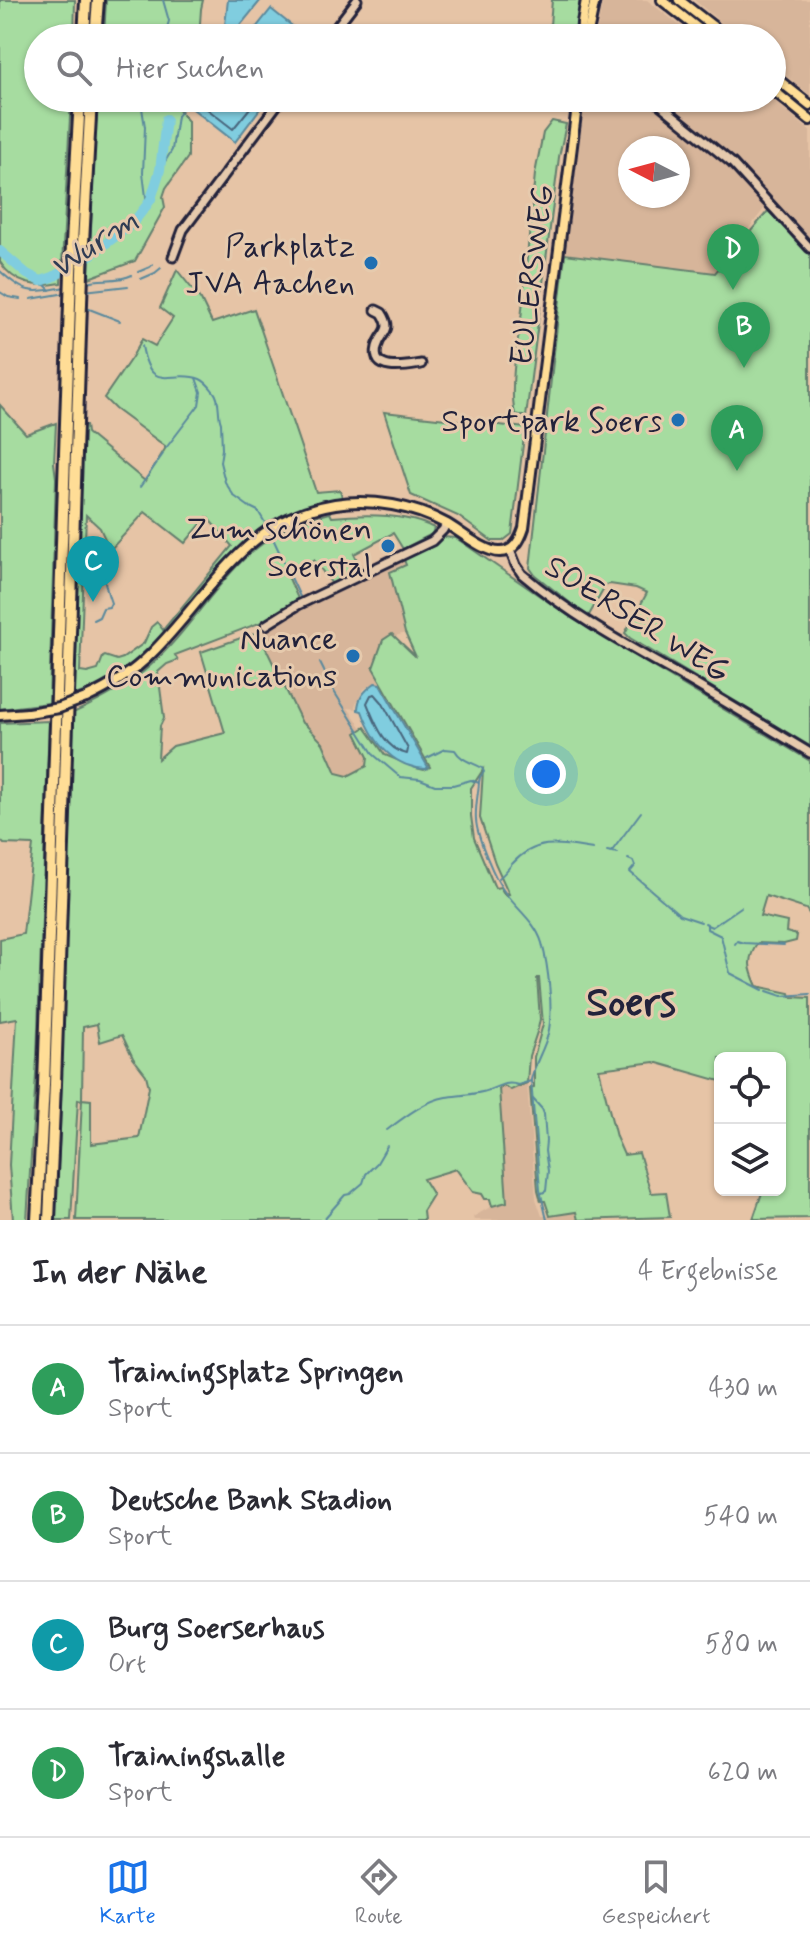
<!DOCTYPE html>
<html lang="de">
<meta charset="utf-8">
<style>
body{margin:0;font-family:Mynerve,sans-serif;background:#f7f7f7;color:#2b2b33}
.controls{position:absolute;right:24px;bottom:24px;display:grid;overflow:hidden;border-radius:12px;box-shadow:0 2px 6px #0004}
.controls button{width:72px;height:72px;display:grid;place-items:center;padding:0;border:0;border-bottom:2px solid #e1e1e2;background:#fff;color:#2b2b33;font:40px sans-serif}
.compass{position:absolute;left:618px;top:136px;width:72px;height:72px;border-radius:50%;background:#fff;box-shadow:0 2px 6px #0004;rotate:276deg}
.you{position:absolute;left:546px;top:774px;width:28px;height:28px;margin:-20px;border:6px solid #fff;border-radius:50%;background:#1a73e8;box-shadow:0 0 0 12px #1a73e833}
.badge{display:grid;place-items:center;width:52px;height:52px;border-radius:50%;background:#1a73e8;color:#fff;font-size:26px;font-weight:700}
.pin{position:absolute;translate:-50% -66px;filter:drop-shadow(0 2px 4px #0008)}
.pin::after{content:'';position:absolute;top:42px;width:28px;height:24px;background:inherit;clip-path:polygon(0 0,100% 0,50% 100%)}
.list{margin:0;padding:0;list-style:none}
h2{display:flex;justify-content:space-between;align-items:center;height:104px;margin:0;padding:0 32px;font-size:34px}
h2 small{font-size:26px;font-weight:400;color:#7c7c81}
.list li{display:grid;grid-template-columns:52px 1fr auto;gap:24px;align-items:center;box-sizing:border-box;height:128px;padding:0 32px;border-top:2px solid #e1e1e2}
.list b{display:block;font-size:30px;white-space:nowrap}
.list p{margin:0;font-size:26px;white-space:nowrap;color:#7c7c81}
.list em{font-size:26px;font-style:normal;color:#7c7c81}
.icon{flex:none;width:44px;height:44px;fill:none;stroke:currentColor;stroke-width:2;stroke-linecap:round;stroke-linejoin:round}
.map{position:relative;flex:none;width:810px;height:1220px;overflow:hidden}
.search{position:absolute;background:#fff;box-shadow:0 2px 6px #0004;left:24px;right:24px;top:24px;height:88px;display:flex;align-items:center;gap:20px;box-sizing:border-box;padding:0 28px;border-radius:44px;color:#7c7c81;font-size:30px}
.sheet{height:616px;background:#fff}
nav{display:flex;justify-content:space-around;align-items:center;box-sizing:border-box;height:112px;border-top:2px solid #e1e1e2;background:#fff;font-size:22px;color:#7c7c81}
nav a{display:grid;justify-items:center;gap:4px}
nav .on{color:#1a73e8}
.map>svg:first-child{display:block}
</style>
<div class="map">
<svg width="810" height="1220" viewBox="0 0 810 1220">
<rect width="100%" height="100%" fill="#e6c4a6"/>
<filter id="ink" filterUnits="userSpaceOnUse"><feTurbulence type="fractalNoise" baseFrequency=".0125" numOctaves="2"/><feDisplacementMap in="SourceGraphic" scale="16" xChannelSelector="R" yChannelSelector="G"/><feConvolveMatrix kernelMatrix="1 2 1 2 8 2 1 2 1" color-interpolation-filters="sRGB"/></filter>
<g filter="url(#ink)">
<!-- built -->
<g fill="#d7b59a" fill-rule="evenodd">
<polygon points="603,0 647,0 696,38 595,38"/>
<polygon points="694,0 810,0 810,95 772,64 772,38 740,38"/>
<path d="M585 98 772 99 810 131V242L770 201 715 273 565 254ZM630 148H678V196H630Z"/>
<polygon points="403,557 407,565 390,573 405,633 396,636 396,638 383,640 373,670 380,683 375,683 364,689 355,706 357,709 348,708 378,751 367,766 348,776 336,773 323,743 302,724 258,632 335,589"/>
<polygon points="527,1083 536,1199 542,1216 556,1216 577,1212 578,1220 474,1220 473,1217 492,1206 506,1201 499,1088 504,1086 511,1090"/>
</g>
<!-- green -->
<g fill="#a6dca0" stroke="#647f6e" stroke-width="2" fill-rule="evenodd">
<path d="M0 0H75L74 38H38V98H71L61 283C36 288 15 285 0 262Z"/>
<polygon points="106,0 203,0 201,9 199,38 104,38"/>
<polygon points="552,0 580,0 576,23 576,38 549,38"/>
<polygon points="99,98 177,98 174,104 188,121 188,157 166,188 163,197 165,207 135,261 89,278 95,133"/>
<path d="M552 121 566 124 559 157 526 417 515 414C510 394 515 350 520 330L535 174 543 133Z"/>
<polygon points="768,211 804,245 810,249 810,746 630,638 625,633 647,593 636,588 610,584 606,585 588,617 535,575 530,568 565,254 715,273"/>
<path d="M177 270 201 300 212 323 254 309 316 492 340 490 342 497C317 502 290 509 268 523 251 534 237 550 223 565 173 619 147 669 73 696L83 425H86L87 433 145 481 165 449V446L115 409 104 398 132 357 142 339 155 346 173 318 160 308ZM145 512 185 543 207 517 232 546 163 630 157 622 151 627 144 643 123 658 117 660 105 656 103 657 98 670 87 673 80 672 86 515 100 528 110 550Z"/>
<polygon points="0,405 26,434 56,423 54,463 56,478 49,703 0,709"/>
<polygon points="384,412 525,428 512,534 503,541 492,541 458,516 411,495"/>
<path d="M330 513 332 517C363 514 406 513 434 528L432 534 403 549 393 533 354 554 362 570 332 584 314 560 287 574 299 601 267 620 175 655 178 660 167 664 158 672 164 718 160 726 158 759 173 746 225 733 201 652 258 632 302 723 305 724 323 743 336 773 348 776 367 766 368 757 356 733 365 727 385 755 416 768 424 770 430 767 373 668 383 640 392 634 416 657 405 633 390 572 406 565 403 557 443 537 456 538 573 619 810 761V915L806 909 766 896 760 916 787 922 786 932 797 935 796 941 784 944 758 943C746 959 749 969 757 986L790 993 791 997 810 998V1218L753 1219 763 1190H780V1141L784 1128H780V1058H720V1081L654 1062 599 1069 616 1137 624 1155 639 1153 651 1193 666 1192 670 1217 578 1220 576 1212 550 1216 545 1201H541L538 1190 530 1088 534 1087V1057L543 1024 539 978H537L540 1019 538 1029 529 1056 527 1083 511 1090 504 1086 499 1088 507 1202 492 1206 490 1199H485L482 1194 473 1192 456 1169 423 1179 433 1195 423 1211 424 1220H76L82 1100 78 1099 71 1220H55L60 1130 73 713C102 700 128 686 151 665 198 623 227 559 284 530 299 522 314 517 330 513ZM483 770 480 818 495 863 509 894 505 895 500 887 495 888 474 838 471 816V788ZM97 1024 100 1042 122 1035 133 1058 146 1075 149 1087 139 1138 91 1144V1100L82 1099 83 1027Z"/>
<polygon points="49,721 37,1058 27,1220 13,1220 9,1165 17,1018 0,1021 0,939 23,934 33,845 4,844 0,840 0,723"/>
</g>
<!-- water -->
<g fill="#80cddf" stroke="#5a899d" stroke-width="2">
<polygon points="228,0 261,0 235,32 225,25"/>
<polygon points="271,9 296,29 296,31 300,34 297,38 248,38"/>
<polygon points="187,98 268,98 235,142 184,102"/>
<path d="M375 683 380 684 428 767 426 769C392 767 373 742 362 711L358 710C358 698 364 691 375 683Z"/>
</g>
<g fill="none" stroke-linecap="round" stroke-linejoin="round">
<!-- shore -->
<g stroke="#48667d" stroke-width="2">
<polyline points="193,98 233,129 258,98"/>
<path d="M375 694 382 702 408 749 407 754C384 749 375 722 367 703L371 695Z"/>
</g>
<!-- stream -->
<g stroke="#5a899d" stroke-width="2">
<polyline points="163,0 169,21 164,38"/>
<polyline points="145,98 142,108 145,127 143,173 147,205"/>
<polyline points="160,170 172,150 177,116 186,104"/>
<path d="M0 271C26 295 31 293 65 287"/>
<polyline points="138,272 150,267 153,264"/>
<polyline points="141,279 155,273 161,268"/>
<polyline points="41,281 50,290"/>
<path d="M87 282C101 278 119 282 132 275"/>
<polyline points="84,291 128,286"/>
<polyline points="0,292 8,297 20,299"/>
<polyline points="31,299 66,293"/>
<polyline points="84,307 120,321"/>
<path d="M142 346C151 396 172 368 200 379 205 381 211 388 214 392 221 400 217 414 221 423L222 449 220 462 225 482 234 496 248 506 258 511 267 526"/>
<polyline points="166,448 199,405 201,392 196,378"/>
<polyline points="140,487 163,454"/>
<polyline points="270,532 301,599"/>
<path d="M93 620 99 617 103 608 109 607 111 603C106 590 98 555 101 541"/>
<path d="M320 663 335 693 374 755 400 777 420 779 435 785H453L471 780 479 783C478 795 475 808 476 820 477 837 495 880 506 894 518 910 536 923 542 943 548 965 554 1012 548 1034 544 1050 534 1064 531 1080L540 1190 547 1220"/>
<path d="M427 758 445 749 455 750C461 761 472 762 482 768L484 772 480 777 479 782"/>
<polyline points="607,851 618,853"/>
<polyline points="612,851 641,812"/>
<polyline points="628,859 633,861 635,866 630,872 680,915 701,922"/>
<path d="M499 878C504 874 508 869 512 864 537 837 561 844 593 849"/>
<polyline points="705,923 707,924 707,929 721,936 730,973 763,990"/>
<polyline points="707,925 712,927 741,907"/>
<polyline points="735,944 737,941 744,943 784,945"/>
<polyline points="767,991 782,996 810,994"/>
<polyline points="533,1099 542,1109 544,1114 546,1141 545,1151 548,1171 546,1191 542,1193"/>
<path d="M387 1130C403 1118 426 1100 446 1097 459 1095 475 1095 489 1090 499 1086 507 1081 518 1085L531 1081"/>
<polyline points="323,1220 345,1195 350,1194 363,1183 366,1174 377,1163 387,1146"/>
</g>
<!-- river -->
<polyline stroke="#80cddf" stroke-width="10" points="0,251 27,274 41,281 53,277 92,254 132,224 147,205 151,199 160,170 166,119"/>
<defs>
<g id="minor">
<polyline points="328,38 357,0"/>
<polyline points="652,98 732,163 810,248"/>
<polyline points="173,257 183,230 282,98"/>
<path d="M376 310 382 313C394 331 381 332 377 347 370 374 408 366 421 364"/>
<path d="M510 550 516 565 522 574C573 617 631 648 688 680 729 704 770 729 810 753"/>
<polyline points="266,625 298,605 432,541 443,530 446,524"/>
</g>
<g id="major">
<polyline points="662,0 710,38"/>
<polyline points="679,0 728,38"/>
<polyline points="581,38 582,23 586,0"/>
<polyline points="587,38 595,0"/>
<polyline points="772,75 810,105"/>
<polyline points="772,89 810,120"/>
<path d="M86 698C110 687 132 673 151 654 211 595 243 519 335 504 372 498 414 506 447 524 461 532 484 552 500 552 514 552 520 540 524 528L578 98"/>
<polyline points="0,715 28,713"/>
</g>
<g id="highway">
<polyline points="84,38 86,0"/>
<polyline points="95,38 98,0"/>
<polyline points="37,1220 44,1085 72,243 80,98"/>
<polyline points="49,1220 55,1084 83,243 91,98"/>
</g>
</defs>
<!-- minor casing -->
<use href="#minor" stroke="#22223b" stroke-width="13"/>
<!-- major casing -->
<use href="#major" stroke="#22223b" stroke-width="14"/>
<!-- highway casing -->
<use href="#highway" stroke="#22223b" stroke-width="16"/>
<!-- minor -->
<use href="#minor" stroke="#e6caad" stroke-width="7"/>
<!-- major -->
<use href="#major" stroke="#ffdd96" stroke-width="8"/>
<!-- highway -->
<use href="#highway" stroke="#ffdd96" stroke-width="10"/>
<defs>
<polyline id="major-bridge" points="28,713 59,708 86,698"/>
</defs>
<!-- major-bridge casing -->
<use href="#major-bridge" stroke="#22223b" stroke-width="14" stroke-linecap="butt"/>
<!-- major-bridge -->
<use href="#major-bridge" stroke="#ffdd96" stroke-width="8"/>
</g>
</g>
<!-- markers -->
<g fill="#1f6fb2" stroke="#e6caad" stroke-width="3">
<circle cx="371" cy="263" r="8"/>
<circle cx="678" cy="420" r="8"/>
<circle cx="388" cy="546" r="8"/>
<circle cx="353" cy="656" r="8"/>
</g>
<g text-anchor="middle" stroke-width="6" stroke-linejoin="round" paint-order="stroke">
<!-- poi labels -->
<g font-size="32" fill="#22223b" stroke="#e6caad" text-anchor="end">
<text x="355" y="256">Parkplatz<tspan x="355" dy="37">JVA Aachen</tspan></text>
<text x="662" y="431">Sportpark Soers</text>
<text x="372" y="539">Zum schönen<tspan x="372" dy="37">Soerstal</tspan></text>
<text x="337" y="649">Nuance<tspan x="337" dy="37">Communications</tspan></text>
</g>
<!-- street labels -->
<g font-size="32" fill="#22223b" stroke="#e6caad">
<text transform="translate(531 275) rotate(-83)" y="11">EULERSWEG</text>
<text transform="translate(638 618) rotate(32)" y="11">SOERSER WEG</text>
</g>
<!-- water labels -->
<g font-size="34" font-style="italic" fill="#303c54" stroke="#e6caad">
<text transform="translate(93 242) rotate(-34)" y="12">Wurm</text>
</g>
<!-- district labels -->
<g font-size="40" font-weight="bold" fill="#22223b" stroke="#e6caad">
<text x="631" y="1015">Soers</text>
</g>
</g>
</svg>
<div class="controls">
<button><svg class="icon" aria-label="locate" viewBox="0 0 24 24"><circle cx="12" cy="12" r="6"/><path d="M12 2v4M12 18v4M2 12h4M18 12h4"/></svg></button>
<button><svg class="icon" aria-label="layers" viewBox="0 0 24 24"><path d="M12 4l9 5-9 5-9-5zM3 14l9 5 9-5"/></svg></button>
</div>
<svg class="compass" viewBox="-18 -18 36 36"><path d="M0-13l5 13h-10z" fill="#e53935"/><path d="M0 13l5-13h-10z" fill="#7c7c81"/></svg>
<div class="you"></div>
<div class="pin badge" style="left:737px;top:471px;background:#2e9e5b">A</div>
<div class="pin badge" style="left:744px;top:368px;background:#2e9e5b">B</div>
<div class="pin badge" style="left:93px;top:602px;background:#0f9aa8">C</div>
<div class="pin badge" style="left:733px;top:290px;background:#2e9e5b">D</div>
<div class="search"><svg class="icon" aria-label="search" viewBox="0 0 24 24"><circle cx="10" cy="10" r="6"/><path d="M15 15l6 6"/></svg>Hier suchen</div>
</div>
<section class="sheet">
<h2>In der Nähe<small>4 Ergebnisse</small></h2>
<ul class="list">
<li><span class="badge" style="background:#2e9e5b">A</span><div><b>Trainingsplatz Springen</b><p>Sport</p></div><em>430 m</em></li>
<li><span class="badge" style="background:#2e9e5b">B</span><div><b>Deutsche Bank Stadion</b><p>Sport</p></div><em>540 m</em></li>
<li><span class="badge" style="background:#0f9aa8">C</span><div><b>Burg Soerserhaus</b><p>Ort</p></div><em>580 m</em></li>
<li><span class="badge" style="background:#2e9e5b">D</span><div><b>Trainingshalle</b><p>Sport</p></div><em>620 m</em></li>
</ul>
</section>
<nav>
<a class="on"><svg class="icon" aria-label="map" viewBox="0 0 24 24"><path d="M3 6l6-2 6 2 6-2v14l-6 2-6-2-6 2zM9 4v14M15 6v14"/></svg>Karte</a>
<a><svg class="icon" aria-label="directions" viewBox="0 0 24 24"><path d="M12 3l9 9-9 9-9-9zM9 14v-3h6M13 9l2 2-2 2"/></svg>Route</a>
<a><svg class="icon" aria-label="saved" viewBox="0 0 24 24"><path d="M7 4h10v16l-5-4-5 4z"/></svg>Gespeichert</a>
</nav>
